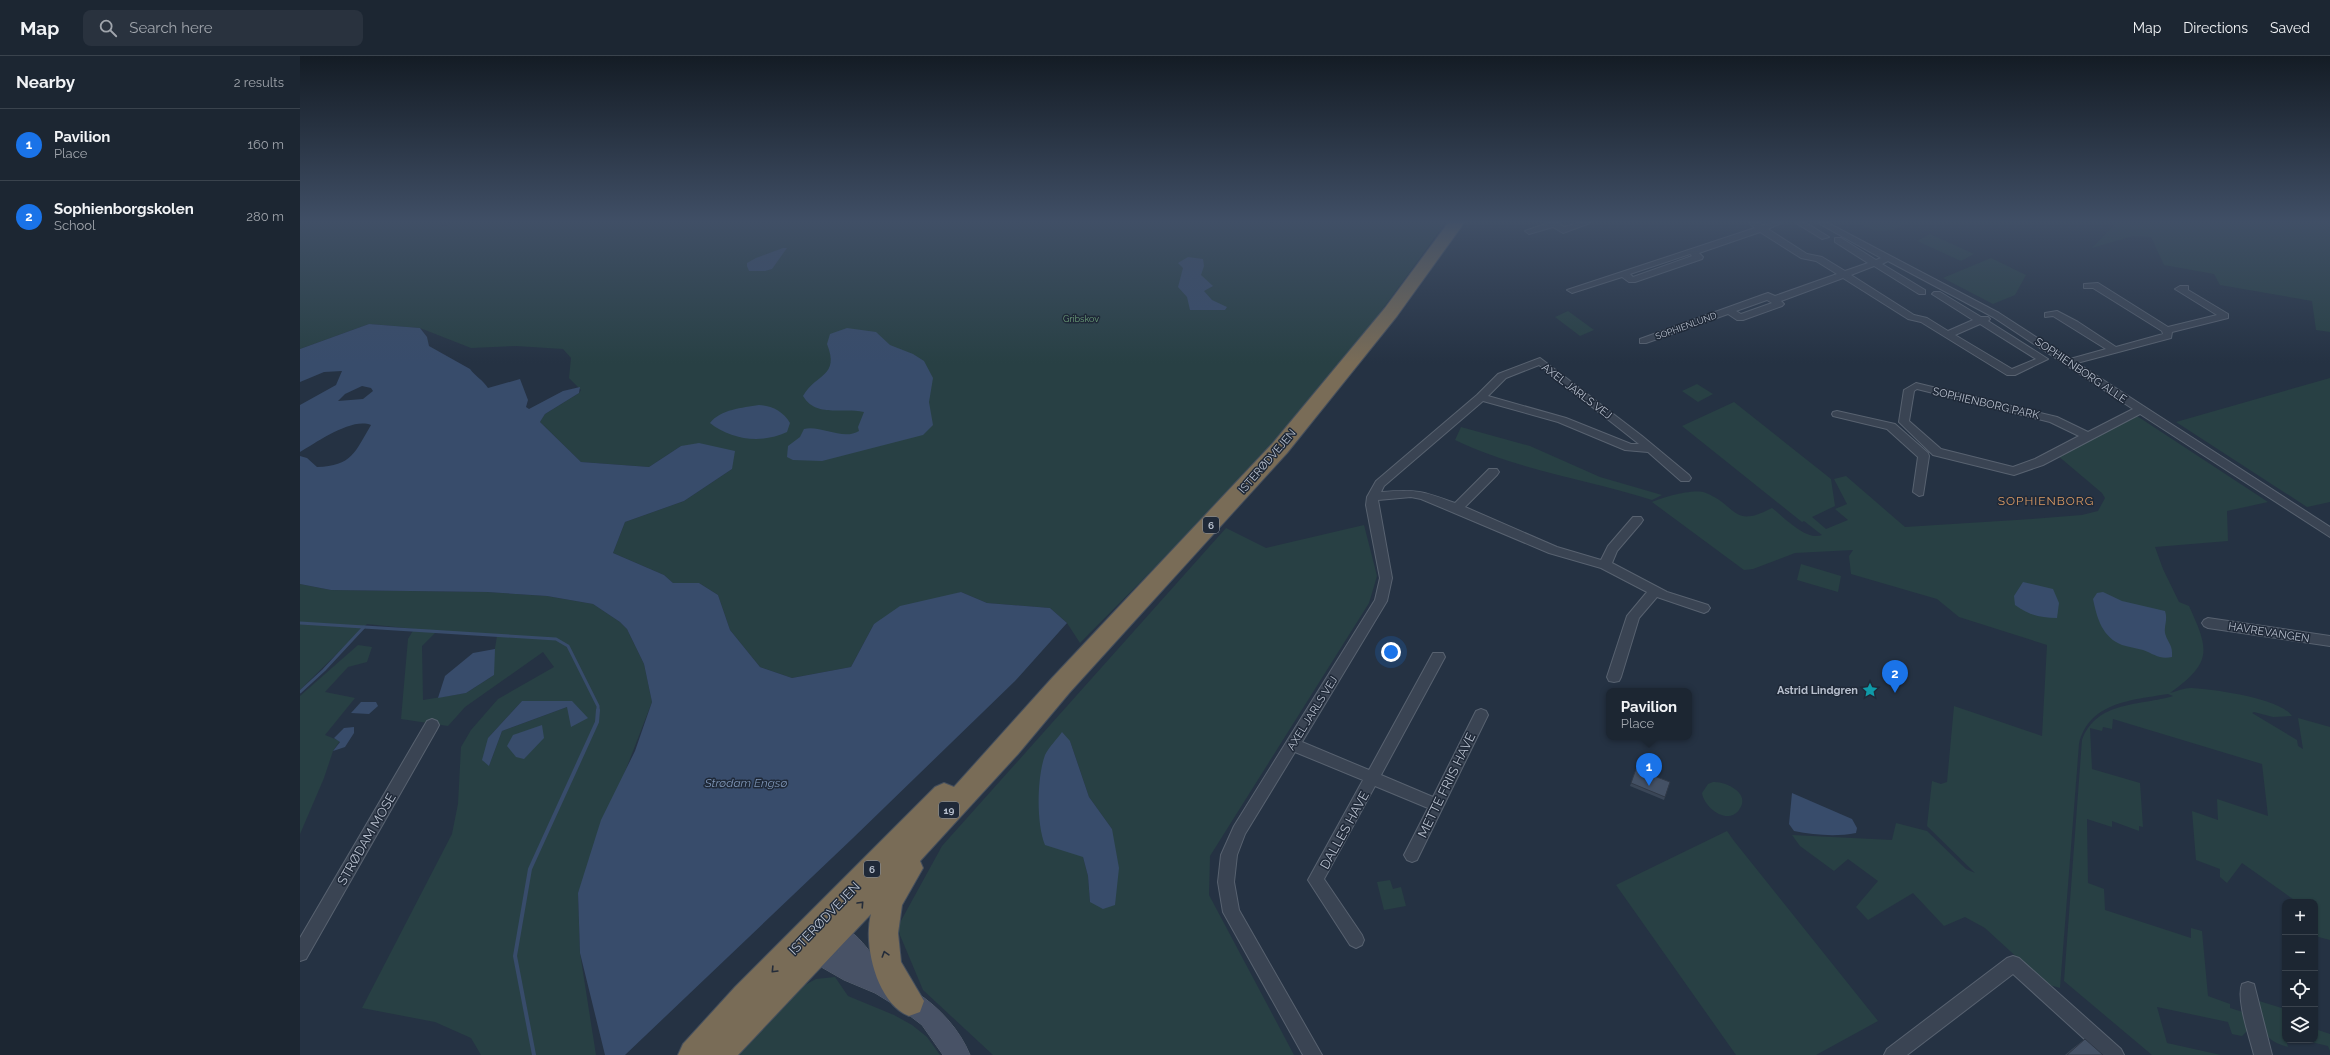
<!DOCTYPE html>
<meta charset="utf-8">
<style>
body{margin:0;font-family:Raleway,sans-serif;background:#29323e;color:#f1f3f6}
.controls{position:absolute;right:12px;bottom:12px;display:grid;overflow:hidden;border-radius:8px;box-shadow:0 1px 3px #0004}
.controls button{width:36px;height:36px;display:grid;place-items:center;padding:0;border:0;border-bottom:1px solid #3a434d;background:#1c2632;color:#f1f3f6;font:20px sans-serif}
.you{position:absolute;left:1091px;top:596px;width:14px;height:14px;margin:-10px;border:3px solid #fff;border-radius:50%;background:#1a73e8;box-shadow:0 0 0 6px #1a73e833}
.badge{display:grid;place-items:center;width:26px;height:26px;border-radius:50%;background:#1a73e8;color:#fff;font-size:13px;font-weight:700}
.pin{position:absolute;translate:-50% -33px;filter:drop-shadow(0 1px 2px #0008)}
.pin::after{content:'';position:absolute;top:21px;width:14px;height:12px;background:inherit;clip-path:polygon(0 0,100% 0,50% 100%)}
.popup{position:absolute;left:1306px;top:632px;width:86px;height:52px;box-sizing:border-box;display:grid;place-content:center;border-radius:8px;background:#1c2632;filter:drop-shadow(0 1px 3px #0005);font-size:13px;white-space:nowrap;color:#a0a5ac}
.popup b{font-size:15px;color:#f1f3f6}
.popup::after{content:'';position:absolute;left:50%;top:100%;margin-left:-8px;border:8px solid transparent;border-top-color:#1c2632}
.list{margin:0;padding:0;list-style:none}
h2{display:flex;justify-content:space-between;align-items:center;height:52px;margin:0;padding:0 16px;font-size:17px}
h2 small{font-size:13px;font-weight:400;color:#a0a5ac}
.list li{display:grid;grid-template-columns:26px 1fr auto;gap:12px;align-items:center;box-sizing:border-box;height:72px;padding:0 16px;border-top:1px solid #3a434d}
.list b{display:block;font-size:15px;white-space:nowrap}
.list p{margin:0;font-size:13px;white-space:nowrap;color:#a0a5ac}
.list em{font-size:13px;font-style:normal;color:#a0a5ac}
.icon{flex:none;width:22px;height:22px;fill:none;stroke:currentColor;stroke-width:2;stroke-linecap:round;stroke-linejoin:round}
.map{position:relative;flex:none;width:2030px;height:999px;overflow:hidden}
header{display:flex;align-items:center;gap:24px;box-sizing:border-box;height:56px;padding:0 20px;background:#1c2632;border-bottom:1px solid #3a434d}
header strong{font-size:19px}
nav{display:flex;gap:22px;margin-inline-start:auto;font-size:14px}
.search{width:280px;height:36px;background:#29323e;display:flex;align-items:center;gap:10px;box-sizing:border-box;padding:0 14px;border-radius:8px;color:#a0a5ac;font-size:15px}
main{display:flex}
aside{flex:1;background:#1c2632}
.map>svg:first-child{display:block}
</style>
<header>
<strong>Map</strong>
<div class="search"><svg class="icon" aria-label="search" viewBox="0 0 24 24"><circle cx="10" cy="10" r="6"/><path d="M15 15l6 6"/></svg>Search here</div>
<nav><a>Map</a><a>Directions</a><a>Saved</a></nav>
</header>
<main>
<aside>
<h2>Nearby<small>2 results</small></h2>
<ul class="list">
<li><span class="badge">1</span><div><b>Pavilion</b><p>Place</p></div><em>160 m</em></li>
<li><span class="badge">2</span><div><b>Sophienborgskolen</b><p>School</p></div><em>280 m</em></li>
</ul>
</aside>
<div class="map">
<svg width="2030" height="999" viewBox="0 0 2030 999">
<rect width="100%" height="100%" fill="#253243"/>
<!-- green -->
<g fill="#284044" fill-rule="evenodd">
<path d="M0 167H138L143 171 153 167H1145C1105 223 1065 279 1021 331 946 421 862 504 780 587L767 567 750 552 687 547 661 536 574 568 551 611 492 622 460 611 430 574 418 539 399 527H373L364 519 313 497 325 466 384 445 432 413 381 390 349 411 281 406 240 366 245 358 279 337 281 334 269 322 271 302 263 293 216 290 171 292 120 272 69 268 0 293Z"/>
<path d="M1557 167H1606C1587 180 1577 176 1557 167Z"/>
<polygon points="1816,167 2030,167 2030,276 2016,274 2012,245 1920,229 1914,218 1864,209 1851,181 1833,180 1792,192"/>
<polygon points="1630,178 1674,198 1661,205 1617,185"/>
<polygon points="1691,202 1726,219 1715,239 1693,248 1643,222"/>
<polygon points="1268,255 1294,274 1280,280 1255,261"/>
<polygon points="2030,322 2030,446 2007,451 1876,366"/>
<polygon points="1397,328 1413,338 1398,346 1382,335"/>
<path d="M1434 346 1531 423 1535 450 1512 461 1526 473 1548 464 1535 453 1547 448 1534 423 1546 420 1605 471 1732 463 1782 459 1798 455 1805 442 1802 437 1757 399 1837 360 1968 446 1927 455 1928 485 1855 491 1863 513 1879 546 1889 550C1909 594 1913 606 1870 637 1877 635 1884 632 1891 632 1912 633 1980 642 1992 660L1973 661 1954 656 1952 657 1997 684 1998 690 2003 693 1998 662 2030 671V884L2015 880V846H1997L1942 807 1927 827 1920 821V813L1896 804 1892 755 1918 764 1917 743 1968 760 1962 708 1813 663 1812 673 1803 671 1802 675 1790 672 1792 713 1840 727 1843 771 1839 770V775L1812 765V771L1787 763 1788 827 1804 833 1805 854 1891 882V872L1902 875 1908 940 1930 948V952L1943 956 1947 975 1942 980 1932 978 1928 966 1857 951 1867 987 1921 999H1852L1764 925 1782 684C1797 644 1841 650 1873 640L1868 638C1832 644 1789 646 1779 688L1760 932 1746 928 1685 872 1665 861 1644 870 1613 837 1568 864 1556 851 1578 825 1548 803 1534 815 1500 790 1492 779 1592 784 1596 767 1627 775 1666 813 1675 817 1627 770 1632 725 1641 728 1647 726 1654 650 1742 680 1747 589 1659 561 1637 543 1551 518 1549 500 1553 494 1495 497 1453 513 1444 514 1352 446C1364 441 1394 432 1406 437 1438 450 1432 473 1472 452 1485 462 1506 485 1522 479L1504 465 1502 466 1382 370Z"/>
<path d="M1161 371 1230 390 1300 421 1362 439 1352 444C1287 423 1217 414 1155 384Z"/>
<path d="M1064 469 1077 520 1069 547 910 800 909 839 994 999H693L623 934 597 872 642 790 926 472 966 492ZM770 685 789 741 812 773 790 846 788 820 783 801Z"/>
<polygon points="1501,508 1541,520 1538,536 1497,524"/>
<path d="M0 528 31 534 187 536 247 540 293 548 320 566 327 573 344 608 352 646 278 837 280 897 296 999H181L171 982 135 966 62 952 152 778 158 748 161 691 171 674 198 643 254 611 243 596 165 651 148 670 101 663 108 583 114 573 67 568 0 634ZM137 575 197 580 194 598V619L166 637 123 644 122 590ZM222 645H272L267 651 202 675 189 710 188 682Z"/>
<polygon points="58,589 72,591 67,606 48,611 25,636 55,642 25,679 40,685 33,695 24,722 0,778 0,640"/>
<path d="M1413 726C1425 725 1452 737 1439 754 1427 770 1404 751 1402 737L1408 728Z"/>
<polygon points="1427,775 1434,785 1578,965 1516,999 1436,999 1316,829"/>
<polygon points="1090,824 1093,833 1101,831 1106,850 1084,854 1077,826"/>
<polygon points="535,921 548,940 594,959 612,969 627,981 640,999 432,999 503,930 516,923"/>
<path d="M1959 945 1985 953V980L1988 991C1959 983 1964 971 1959 945Z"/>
<polygon points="2015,973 2030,978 2030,995 2028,990 2003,984 2015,984"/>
</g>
<!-- water -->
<g fill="#384c6b" fill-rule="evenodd">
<polygon points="483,192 487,192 472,213 465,215 449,215 447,210 447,207 456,202"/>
<polygon points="888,201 903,203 904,210 901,219 913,230 904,235 912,244 927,251 925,254 890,254 887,241 878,231 883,212 878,207"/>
<path d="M69 268 120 272 127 281 129 290 170 313C175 320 183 324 188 332L220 323 228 344 226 351 229 353 263 335 280 331 279 337 245 358 240 366 281 406 349 411 381 390 399 387 435 395 432 413 384 445 325 466 313 497 364 519 373 527H399L418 539 430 574 460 611 492 622 551 611 574 568 600 550 661 536 687 547 750 552 767 567 715 625 553 782 325 999H305L280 897 278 837 301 764 335 695 352 646 344 608 327 573 320 566 293 548 247 540 187 536 31 534 0 528V400L7 402 17 411C52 410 55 396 71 369 52 361 17 386 0 396V349L36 329 42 315 24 316 0 326V293ZM62 330 71 332 73 335 63 343 38 345 45 338Z"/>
<path d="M547 272 576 276 590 289 613 298 624 305 633 322 629 346 633 369 623 379 522 405 493 404 487 401 488 390 500 381 504 373C521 369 543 385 559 375L558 371 564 356C543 351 516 362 503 340 516 317 540 321 527 288L530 278Z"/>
<path d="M459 349C472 350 483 355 490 367L487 376C462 388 431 384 410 367 421 353 442 352 459 349Z"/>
<path d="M1723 526 1753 533 1759 547 1757 562C1740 562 1729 559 1715 549L1714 540Z"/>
<path d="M1803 536 1822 545 1865 555C1868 564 1864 569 1865 577 1868 588 1873 588 1872 601 1860 604 1854 598 1843 594 1836 592 1828 591 1822 589 1802 581 1797 562 1793 543L1797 537Z"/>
<polygon points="195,593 194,619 166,637 138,642 145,620 173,597"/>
<polygon points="222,645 272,645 288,662 271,671 267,651 202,675 189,710 182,704 188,682"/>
<polygon points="61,646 76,646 78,650 69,658 51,657"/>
<polygon points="242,669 244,682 224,703 216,701 207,690 213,679"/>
<polygon points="54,671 54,677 45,691 33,695 40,686 34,682 44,672"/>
<path d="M762 676 770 685 789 741 812 773 819 812 815 849 803 853 790 846 788 820 783 801 745 789C736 767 737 721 745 699 749 691 757 683 762 676Z"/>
<path d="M1492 737 1552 763 1557 772 1556 777C1536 781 1514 779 1494 775L1489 768Z"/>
</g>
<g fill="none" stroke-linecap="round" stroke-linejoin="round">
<!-- stream-far1 -->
<g stroke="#384c6b" stroke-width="3">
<polyline points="0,567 256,583 268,590 298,650 298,655"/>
<polyline points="0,636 24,614 64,571"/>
</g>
<!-- stream -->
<polyline stroke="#384c6b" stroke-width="4" points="234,999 215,900 230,813 297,666 298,654"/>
<defs>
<g id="street">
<polygon points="1248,167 1261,167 1260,168 1264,171 1278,167 1290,167 1263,177 1253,171 1229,178 1225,175"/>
<path d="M1449 167H1459L1462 169 1481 167 1468 173 1507 198 1522 201 1545 215 1568 207 1535 186V182H1541L1576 204 1581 202 1518 167H1528L1699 257 1770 303 1806 293 1753 260 1745 261V257L1757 255 1778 266 1816 291 1863 278 1862 275 1793 232H1784V228L1798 227 1868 271 1917 259 1875 233 1880 230H1888V234L1928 258V262L1872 276 1871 282 1777 307 2030 471V481L1840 358 1743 409 1714 419 1633 399 1599 366 1604 334 1616 327 1757 361 1788 376 1833 353 1693 261 1588 205 1582 208 1625 234V238H1619L1574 210 1551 219 1614 259 1627 262 1648 275 1673 264 1632 238 1634 236H1640L1681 261H1688L1690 263 1688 265 1748 303 1715 319H1707L1621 266 1608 263 1543 222 1481 245 1484 248 1482 250 1443 264H1437L1428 258 1346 287H1340V283L1465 238 1468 237 1475 240 1537 218 1516 205 1501 202 1460 176 1399 197 1403 201 1402 203 1335 226H1329L1322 221 1272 237 1267 234 1455 172ZM1390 198 1392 200 1333 221 1330 218ZM1467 244 1472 247 1441 258 1436 255ZM1680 268 1736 303 1712 313 1655 279ZM1617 333 1750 366 1779 380 1735 403 1713 411 1641 393 1609 365 1614 335Z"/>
<polygon points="1496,167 1506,167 1529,181 1522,183"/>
<path d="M1240 302 1342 380 1389 419 1391 422 1389 425H1381L1348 396 1325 394 1258 366 1183 345 1084 430 1081 436C1116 433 1123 435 1155 447L1189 413H1197L1199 416 1197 419 1165 451 1257 491 1301 504 1308 490 1333 461H1341L1343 464 1341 467 1317 495 1312 507 1367 536 1408 549 1410 552 1408 555 1404 557 1357 541 1339 562 1321 621 1319 625 1314 626 1309 625 1307 621 1327 560 1347 536 1301 512 1249 497 1121 443 1111 441 1078 444 1092 522 1087 545 1002 686 1069 714 1133 597H1143L1145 601 1081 719 1133 741 1176 655 1181 653 1186 655 1188 659 1117 804 1112 806 1107 804 1104 799 1128 752 1075 730 1024 823 1062 879 1064 884 1062 889 1056 892 1050 889 1008 824 1063 724 995 696 945 778 937 799 934 826 939 854 1022 999H1003L923 856 918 826 921 799 934 770 1075 544 1080 522 1066 449 1067 441 1076 425 1177 339 1198 318ZM1239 309 1334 384 1339 388H1331L1266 362 1188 340 1206 322Z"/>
<polygon points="1537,355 1595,368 1628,397 1629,400 1623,439 1619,440 1613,436 1618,401 1587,373 1533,360 1532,358 1533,356"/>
<polygon points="1908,562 2030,580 2030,590 1908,572 1904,570 1902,567 1904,564"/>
<polygon points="132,663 137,665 139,669 137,673 6,903 0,905 0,882 127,665"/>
<polygon points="1713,900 1719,902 1821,993 1824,999 1802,999 1713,918 1607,999 1584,999 1587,993 1707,902"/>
<path d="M1948 926 1954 928 1972 999H1954C1950 982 1936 944 1942 928Z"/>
</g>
<path id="secondary" d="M525 865C558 868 570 901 591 921 598 927 609 931 617 937 639 951 660 974 670 999H643L622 969 601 953 575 937 544 924 509 904 503 886 506 878 514 875 517 868ZM526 887H530L539 896 526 889Z"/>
<path id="highway" d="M1148 167H1164L1097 260 987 397 770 636 718 698 620 805 623 812 602 849 598 877 601 906 624 945 620 956 609 960C577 947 563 890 571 858L438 999H378L383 988 435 931 635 731 644 727 654 731 752 622 973 387 1085 252Z"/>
</defs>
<!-- street casing -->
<use href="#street" stroke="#586270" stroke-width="2"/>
<!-- secondary casing -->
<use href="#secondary" stroke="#586270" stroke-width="1"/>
<!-- highway casing -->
<use href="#highway" stroke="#454f5d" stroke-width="2"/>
<!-- street -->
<use href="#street" fill="#3a4453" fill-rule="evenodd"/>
<!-- secondary -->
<use href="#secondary" fill="#485266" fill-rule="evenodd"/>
<!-- highway -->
<use href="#highway" fill="#796c57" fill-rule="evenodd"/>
</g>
<!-- wall -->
<g fill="#3a4657">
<polygon points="1336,713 1365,741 1364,744 1330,730"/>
<polygon points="1785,983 1803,999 1765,999 1772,993"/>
</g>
<!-- building -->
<g fill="#445165" stroke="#303947">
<polygon points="1336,713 1370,726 1365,741 1331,727"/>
<polygon points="1785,983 1803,999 1767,999"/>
</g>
<!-- one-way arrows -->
<defs><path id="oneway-chevron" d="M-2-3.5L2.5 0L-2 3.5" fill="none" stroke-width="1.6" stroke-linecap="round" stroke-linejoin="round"/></defs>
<g stroke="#242c3a">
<use href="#oneway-chevron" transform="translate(561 848) rotate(-47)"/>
<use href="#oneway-chevron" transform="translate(585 898) rotate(-107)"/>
<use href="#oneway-chevron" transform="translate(474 914) rotate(134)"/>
</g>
<!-- sky -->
<linearGradient id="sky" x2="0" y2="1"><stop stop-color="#141c25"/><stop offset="0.54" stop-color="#404f66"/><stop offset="1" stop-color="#404f66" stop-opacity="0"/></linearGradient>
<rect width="2030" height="307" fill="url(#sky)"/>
<!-- icons -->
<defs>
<symbol id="sight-bare" viewBox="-9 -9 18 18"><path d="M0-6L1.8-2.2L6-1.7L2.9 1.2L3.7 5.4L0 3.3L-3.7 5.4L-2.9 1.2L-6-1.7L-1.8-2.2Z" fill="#0f9aa8" stroke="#1f2938" stroke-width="2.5" paint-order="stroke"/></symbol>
</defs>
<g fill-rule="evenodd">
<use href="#sight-bare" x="1559" y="623" width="22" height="22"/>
</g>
<g text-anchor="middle" stroke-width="3" stroke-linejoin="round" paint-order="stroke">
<!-- far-park labels -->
<g font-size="9" fill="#6d9e7a" stroke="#1f2938">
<text x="781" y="266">Gribskov</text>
</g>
<!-- far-street labels -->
<g font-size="9" fill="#b7bfcd" stroke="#1f2938">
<text transform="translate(1386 270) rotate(-20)" y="3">SOPHIENLUND</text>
</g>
<!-- shield labels -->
<g fill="#1f2938" stroke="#8992a0" stroke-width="1">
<rect x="903" y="461" width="16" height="16" rx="3"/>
<rect x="639" y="746" width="20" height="16" rx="3"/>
<rect x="564" y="805" width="16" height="16" rx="3"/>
</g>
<g font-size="10" font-weight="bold" fill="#b7bfcd">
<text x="911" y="473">6</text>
<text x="649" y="758">19</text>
<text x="572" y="817">6</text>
</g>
<!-- street labels -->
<g font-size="11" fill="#b7bfcd" stroke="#1f2938">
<text transform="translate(1781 314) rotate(34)" y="4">SOPHIENBORG ALLE</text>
<text transform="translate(1277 335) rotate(37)" y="4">AXEL JARLS VEJ</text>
<text transform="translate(1686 347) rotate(13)" y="4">SOPHIENBORG PARK</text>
<text transform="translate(967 405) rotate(-49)" y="4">ISTERØDVEJEN</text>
<text transform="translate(1969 576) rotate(9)" y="4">HAVREVANGEN</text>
<text transform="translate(1012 657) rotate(-58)" y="4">AXEL JARLS VEJ</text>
</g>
<!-- poi labels -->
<g font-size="11" font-weight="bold" fill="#b7bfcd" stroke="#1f2938" text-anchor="end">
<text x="1558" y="638">Astrid Lindgren</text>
</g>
<!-- neighbourhood labels -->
<g font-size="12" letter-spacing="1" fill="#da9a64" stroke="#1f2938">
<text x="1746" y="449">SOPHIENBORG</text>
</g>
<!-- water labels -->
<g font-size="12" font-style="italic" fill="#7d94b5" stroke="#1f2938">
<text x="446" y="731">Strødam Engsø</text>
</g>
<!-- near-street labels -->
<g font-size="13" fill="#b7bfcd" stroke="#1f2938">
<text transform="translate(1146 729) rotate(-64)" y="5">METTE FRIIS HAVE</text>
<text transform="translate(1044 774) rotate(-61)" y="5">DALLES HAVE</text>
<text transform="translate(66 783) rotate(-60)" y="5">STRØDAM MOSE</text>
<text transform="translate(524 862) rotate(-46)" y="5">ISTERØDVEJEN</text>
</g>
</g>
</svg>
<div class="controls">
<button>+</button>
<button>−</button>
<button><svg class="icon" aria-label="locate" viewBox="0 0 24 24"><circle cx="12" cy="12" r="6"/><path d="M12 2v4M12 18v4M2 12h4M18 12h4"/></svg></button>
<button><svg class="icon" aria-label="layers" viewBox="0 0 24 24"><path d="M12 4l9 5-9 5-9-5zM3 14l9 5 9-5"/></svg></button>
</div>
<div class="you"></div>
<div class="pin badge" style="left:1349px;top:730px">1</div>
<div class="popup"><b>Pavilion</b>Place</div>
<div class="pin badge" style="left:1595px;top:637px">2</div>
</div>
</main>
